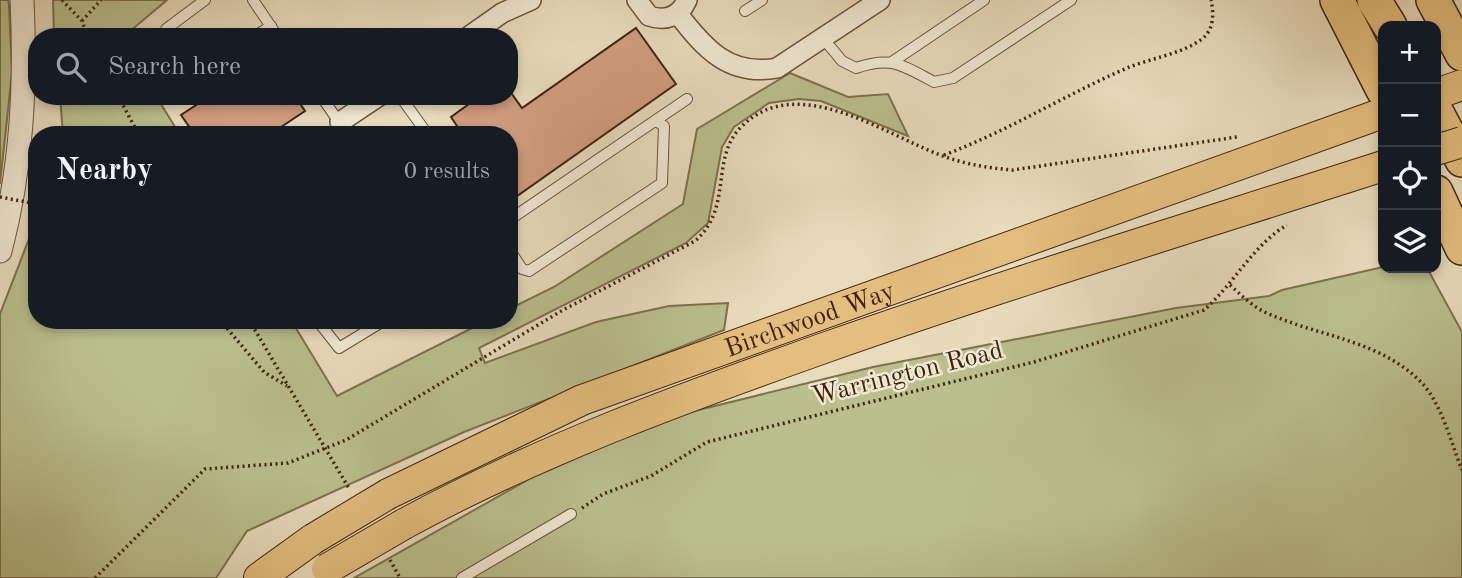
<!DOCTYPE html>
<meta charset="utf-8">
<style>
body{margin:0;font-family:"Old Standard TT",serif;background:#20242c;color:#f1f3f6}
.controls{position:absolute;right:21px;top:21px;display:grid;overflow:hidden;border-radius:14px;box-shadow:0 4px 10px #0003}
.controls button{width:63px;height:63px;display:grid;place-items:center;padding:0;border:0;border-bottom:2px solid #363941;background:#171b24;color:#f1f3f6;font:35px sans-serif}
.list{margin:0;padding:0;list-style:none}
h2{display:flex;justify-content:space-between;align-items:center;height:91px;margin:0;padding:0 28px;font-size:30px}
h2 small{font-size:23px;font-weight:400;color:#9ea1a6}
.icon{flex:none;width:38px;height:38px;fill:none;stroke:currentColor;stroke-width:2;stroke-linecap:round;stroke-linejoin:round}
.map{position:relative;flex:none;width:1462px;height:578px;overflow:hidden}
.search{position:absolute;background:#171b24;box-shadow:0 4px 10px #0003;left:28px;top:28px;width:490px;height:77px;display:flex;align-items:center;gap:18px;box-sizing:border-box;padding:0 24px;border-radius:28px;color:#9ea1a6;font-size:26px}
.panel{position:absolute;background:#171b24;box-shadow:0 4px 10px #0003;left:28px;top:126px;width:490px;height:203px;border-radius:28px}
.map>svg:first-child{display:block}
</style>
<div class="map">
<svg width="1462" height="578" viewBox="0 0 1462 578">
<rect width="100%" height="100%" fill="#e9dcbd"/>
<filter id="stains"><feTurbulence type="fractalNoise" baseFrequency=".00286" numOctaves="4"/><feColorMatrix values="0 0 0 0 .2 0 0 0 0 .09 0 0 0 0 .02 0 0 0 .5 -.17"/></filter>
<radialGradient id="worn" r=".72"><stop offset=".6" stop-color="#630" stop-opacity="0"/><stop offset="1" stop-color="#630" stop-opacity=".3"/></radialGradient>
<!-- green -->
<g fill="#bbbf8e" stroke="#7e714e" stroke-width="2">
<polygon points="0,0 8,0 9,5 12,73 0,184"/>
<polygon points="53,0 167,0 123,37 54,37"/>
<polygon points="790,73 848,97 888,94 908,136 821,101 799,99 769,103 734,127 722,147 708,223 686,243 479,348 485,363 596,322 669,306 728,303 724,330 464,432 247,531 216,578 0,578 0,314 37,218 37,320 291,320 337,396 488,320 509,320 509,309 554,287 683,204 697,129"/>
<polygon points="60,96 156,96 180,135 63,135"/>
<polygon points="1383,267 1427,268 1462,332 1462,578 354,578 531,478 670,417 873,367 1176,308 1269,296 1282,290"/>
</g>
<!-- building -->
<g fill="#d19d81" stroke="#40230d" stroke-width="2">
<polygon points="636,28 676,84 510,201 509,135 463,135 451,117 480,96 509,96 509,90 522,108"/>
<polygon points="210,96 295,96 305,111 269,135 195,135 181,115"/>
</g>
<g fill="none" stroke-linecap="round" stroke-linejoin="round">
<defs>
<g id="service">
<polyline points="253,0 278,37"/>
<polyline points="745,11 762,0"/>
<polyline points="166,37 166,29 205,0"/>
<polyline points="254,37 271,26"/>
<path d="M822 37 842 61 856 68C892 56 902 65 934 82L953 78 1071 0"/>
<polyline points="892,62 984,0"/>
<polyline points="321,96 348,135"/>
<polyline points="400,96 428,135"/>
<polyline points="509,220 687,99"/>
<polyline points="509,249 522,269 529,271 662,183 664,126 656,121"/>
<polyline points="317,320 339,348 385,320"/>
<polyline points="462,578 571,514"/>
</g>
<g id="minor">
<path d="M637 0 649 16C666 22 680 16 687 0"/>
<path d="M678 14C704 48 729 77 777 68L880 0"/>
<polyline points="468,37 502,13 531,0"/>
<polyline points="340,122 379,96"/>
</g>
<path id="tertiary" d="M0 251C22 168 26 85 22 0"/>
<g id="primary">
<polyline points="1436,94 1462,85"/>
<path id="s1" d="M388 494 582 400 1383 113"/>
<path d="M404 524C538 451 680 399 824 348 1009 283 1196 226 1383 166"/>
<polyline points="259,578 313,539"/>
</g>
<g id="motorway">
<polyline points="1337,0 1383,90"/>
<polyline points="1374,0 1390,26"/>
<polyline points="1433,0 1462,54"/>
<polyline points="1436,111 1462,160"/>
<polyline points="1436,192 1462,248"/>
</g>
</defs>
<!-- service casing -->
<use href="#service" stroke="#6a5139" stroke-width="12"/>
<!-- minor casing -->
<use href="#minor" stroke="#6a5139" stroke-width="22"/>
<!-- tertiary casing -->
<use href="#tertiary" stroke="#6a5139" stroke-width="25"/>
<!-- primary casing -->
<use href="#primary" stroke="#40230d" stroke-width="32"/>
<!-- motorway casing -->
<use href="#motorway" stroke="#40230d" stroke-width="36"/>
<!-- path -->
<g stroke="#40230d" stroke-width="3.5" stroke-dasharray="2 3.5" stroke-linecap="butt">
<polyline points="62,0 82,21 88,37"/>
<polyline points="82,21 101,0"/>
<polyline points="118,96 139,135"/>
<path d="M944 155C1008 131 1065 95 1127 68 1151 58 1182 54 1202 39 1214 30 1214 13 1211 0"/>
<path d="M1230 285C1242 296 1254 308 1269 314 1321 337 1379 340 1421 382 1442 404 1451 443 1462 470"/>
<polyline points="220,320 264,372 287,386"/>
<polyline points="249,320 350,490"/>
<path d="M582 508 603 494 651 476 707 442 1034 362 1204 310C1234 284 1253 245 1287 225"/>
<polyline points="390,560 400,578"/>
<path d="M95 578 205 469 288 463 346 440 563 310 695 241C734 207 709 158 742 126 797 72 883 133 940 155 964 164 988 168 1013 170L1237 137"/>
</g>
<!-- service -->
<use href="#service" stroke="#f1e8d4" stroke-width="10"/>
<!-- minor -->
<use href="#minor" stroke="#f1e8d4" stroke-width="19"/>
<!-- tertiary -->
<use href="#tertiary" stroke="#f1e8d4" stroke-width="23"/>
<!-- primary -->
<use href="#primary" stroke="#e4be7e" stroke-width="30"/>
<!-- motorway -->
<use href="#motorway" stroke="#e4be7e" stroke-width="33"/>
<defs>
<g id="primary-bridge">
<polyline points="1436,150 1462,142"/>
<polyline points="313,539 388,494"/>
<polyline points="327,569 404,524"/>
</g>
</defs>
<!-- primary-bridge casing -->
<use href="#primary-bridge" stroke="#40230d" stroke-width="32" stroke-linecap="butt"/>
<!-- path-bridge -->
<polyline stroke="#40230d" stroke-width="3.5" stroke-dasharray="2 3.5" stroke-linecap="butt" points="0,197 37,204"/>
<!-- primary-bridge -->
<use href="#primary-bridge" stroke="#e4be7e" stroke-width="30"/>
</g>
<g text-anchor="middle" stroke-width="5" stroke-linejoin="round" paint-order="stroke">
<!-- street labels -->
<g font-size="26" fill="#40230d" stroke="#f1e8d4">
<text dy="9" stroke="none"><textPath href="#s1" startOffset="457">Birchwood Way</textPath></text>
<text transform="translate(907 372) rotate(-14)" y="9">Warrington Road</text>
</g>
</g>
<rect width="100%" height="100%" filter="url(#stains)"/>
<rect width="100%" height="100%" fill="url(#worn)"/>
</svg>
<div class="controls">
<button>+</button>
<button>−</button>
<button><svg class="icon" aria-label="locate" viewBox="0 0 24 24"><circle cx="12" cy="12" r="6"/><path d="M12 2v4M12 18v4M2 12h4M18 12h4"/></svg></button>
<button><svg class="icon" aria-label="layers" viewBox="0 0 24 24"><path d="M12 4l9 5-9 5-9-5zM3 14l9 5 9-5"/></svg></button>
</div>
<div class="search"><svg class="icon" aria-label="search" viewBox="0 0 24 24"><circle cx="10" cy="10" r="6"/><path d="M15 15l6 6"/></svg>Search here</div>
<section class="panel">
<h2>Nearby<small>0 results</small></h2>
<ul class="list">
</ul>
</section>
</div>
